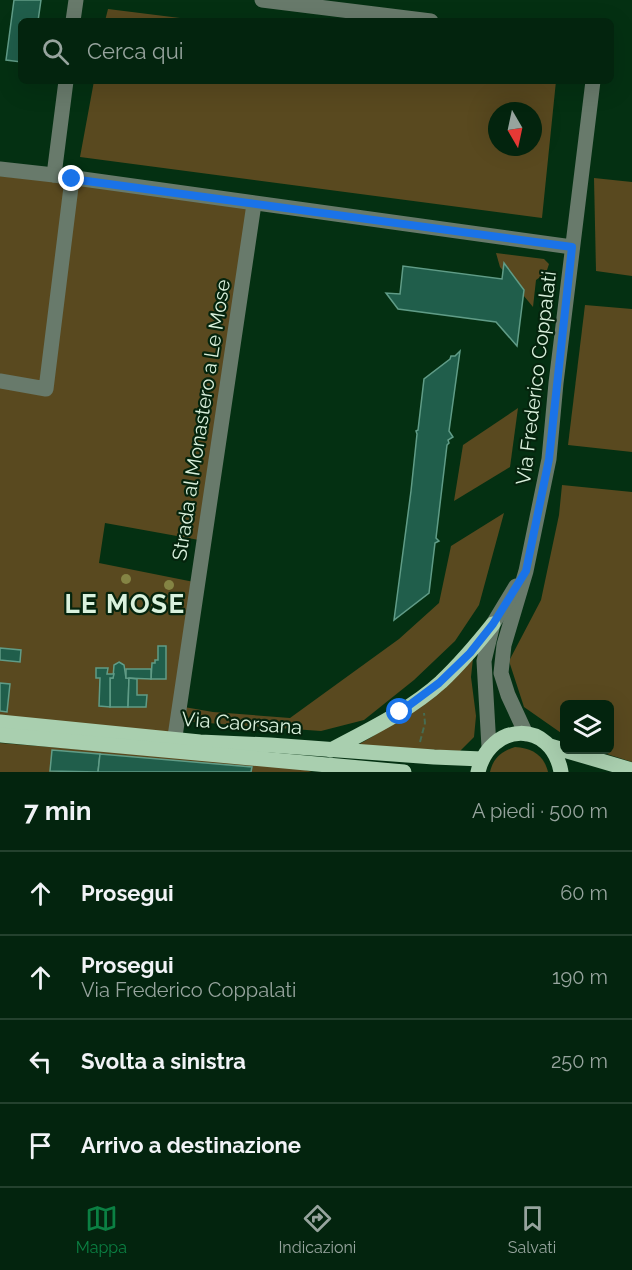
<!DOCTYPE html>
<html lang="it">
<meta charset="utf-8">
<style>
body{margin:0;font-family:Raleway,sans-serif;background:#0d2c17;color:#f1f3f6}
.controls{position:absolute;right:18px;bottom:18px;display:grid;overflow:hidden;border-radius:9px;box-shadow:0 6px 24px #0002}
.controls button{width:54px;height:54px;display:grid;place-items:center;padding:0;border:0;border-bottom:2px solid #24412e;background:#03240e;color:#f1f3f6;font:30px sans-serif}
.compass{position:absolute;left:488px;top:102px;width:54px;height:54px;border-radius:50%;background:#03240e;box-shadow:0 6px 24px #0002;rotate:171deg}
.stop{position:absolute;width:18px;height:18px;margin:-14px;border:4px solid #1a73e8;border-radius:50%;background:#fff}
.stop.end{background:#1a73e8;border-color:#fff;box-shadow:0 2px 6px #0008}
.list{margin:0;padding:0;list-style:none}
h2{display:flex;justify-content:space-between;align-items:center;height:78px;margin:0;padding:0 24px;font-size:26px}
h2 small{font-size:20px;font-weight:400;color:#97a49e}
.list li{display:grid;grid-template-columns:39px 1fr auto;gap:18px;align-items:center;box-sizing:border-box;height:84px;padding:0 24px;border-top:2px solid #24412e}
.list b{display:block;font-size:22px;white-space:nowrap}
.list p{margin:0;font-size:20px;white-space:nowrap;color:#97a49e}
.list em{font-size:20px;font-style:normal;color:#97a49e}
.icon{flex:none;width:33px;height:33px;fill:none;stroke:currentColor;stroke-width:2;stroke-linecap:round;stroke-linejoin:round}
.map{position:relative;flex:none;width:632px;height:772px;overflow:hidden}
.search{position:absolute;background:#03240e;box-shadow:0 6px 24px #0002;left:18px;right:18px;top:18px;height:66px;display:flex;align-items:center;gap:15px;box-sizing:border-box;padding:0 21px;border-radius:9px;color:#97a49e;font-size:22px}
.sheet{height:414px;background:#03240e}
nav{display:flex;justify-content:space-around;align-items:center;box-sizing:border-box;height:84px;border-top:2px solid #24412e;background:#03240e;font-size:16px;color:#97a49e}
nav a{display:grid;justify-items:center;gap:3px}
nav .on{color:#0b8043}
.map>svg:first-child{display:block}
</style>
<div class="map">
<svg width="632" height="772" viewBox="0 0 632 772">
<rect width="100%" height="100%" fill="#043012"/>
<!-- green -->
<g fill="#59491f" fill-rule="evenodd">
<polygon points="108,9 204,21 105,21"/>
<path d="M94 81H556L542 218 80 157ZM497 111H533V147H497Z"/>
<polygon points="0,176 250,202 199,540 105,523 99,563 194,582 172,738 0,718"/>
<polygon points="594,178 632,182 632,276 596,271"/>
<polygon points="496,253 544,259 549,264 546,273 536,280 533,307 500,267"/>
<polygon points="585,305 632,309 632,452 568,445"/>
<polygon points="518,408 510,467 454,501 463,445"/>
<polygon points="562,485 632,492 632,762 594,750 610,750 610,704 564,704 564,735 524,707 509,661 541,600 559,515"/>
<polygon points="504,513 479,605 455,641 414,680 364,720 321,731 180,721 184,707 213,712 290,718 399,639 439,603 451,546"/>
<path d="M473 658 471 677 476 716 474 737 460 751 356 746C399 723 435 690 473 658Z"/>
<polygon points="0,743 291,766 312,772 0,772"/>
<path d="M515 747C532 748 544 755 548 772H490C493 758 502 751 515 747Z"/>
</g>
<!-- building -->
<g fill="#205e4b" stroke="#609c87" stroke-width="1.5">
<polygon points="14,0 41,0 38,21 21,21 21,62 6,60"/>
<polygon points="504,263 524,290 517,346 496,322 398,309 386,293 400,294 403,266 502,279"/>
<polygon points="460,351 449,431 453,437 448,440 449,443 447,445 436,538 439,541 435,543 429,593 394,620 411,491 417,434 416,431 418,430 424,379 450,359 451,356 455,356"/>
<polygon points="158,646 166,646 166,679 151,679 152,663 155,663 155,660 158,660"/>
<polygon points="0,648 21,650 20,662 0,660"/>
<polygon points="119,662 124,665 126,678 129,678 128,707 110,707 110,678 113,678 114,665"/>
<polygon points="96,668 108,668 107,674 114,674 113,678 110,678 110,707 99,706 100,678 96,678"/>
<polygon points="126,669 151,669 151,679 126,678"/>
<polygon points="129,678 137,679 137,695 147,695 146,707 128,707"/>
<polygon points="0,683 10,684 7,712 0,711"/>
<polygon points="52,750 100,754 98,772 50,771"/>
<polygon points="100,754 252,767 251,772 98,772"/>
</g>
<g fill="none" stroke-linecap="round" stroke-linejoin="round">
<!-- path -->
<polyline stroke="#476c51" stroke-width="2" stroke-dasharray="6 3" stroke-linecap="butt" points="420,742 425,723 424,713"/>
<!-- minor -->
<g stroke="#687a6b" stroke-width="15">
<polyline points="262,0 431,21"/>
<polyline points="73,21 76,0"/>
<polyline points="66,81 54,175 572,247"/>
<polyline points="0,169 54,175"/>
<polyline points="0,381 46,389 72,179"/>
<polyline points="526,734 508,695 501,673 504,645 526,571 549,459 556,383 593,81"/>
<polyline points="489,747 484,661 493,624 516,586"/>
<polyline points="173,750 254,204"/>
</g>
<!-- major -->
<g stroke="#a9cfaf" stroke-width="15">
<polyline points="0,722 200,742 270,745 434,757 482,759"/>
<polyline points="0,735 404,772"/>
<polyline points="550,746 632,770"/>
<path d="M331 750C368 730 409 711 441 682 460 664 477 644 493 624"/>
<path d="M478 772C490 721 552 720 561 772"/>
</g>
</g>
<!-- trees -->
<g fill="#848444">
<circle cx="126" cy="579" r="5"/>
<circle cx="169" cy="585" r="5"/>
</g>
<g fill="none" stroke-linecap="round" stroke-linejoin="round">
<!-- route -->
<polyline stroke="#1a73e8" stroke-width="8" points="72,179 572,247 549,459 526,571 493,624 470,653 439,683 400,712"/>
</g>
<g text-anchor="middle" stroke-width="4.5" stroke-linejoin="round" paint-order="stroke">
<!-- street labels -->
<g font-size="20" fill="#daf1dd" stroke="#05240d">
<text transform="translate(536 378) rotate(-83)" y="7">Via Frederico Coppalati</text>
<text transform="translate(201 420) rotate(-81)" y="7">Strada al Monastero a Le Mose</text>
<text transform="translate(242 723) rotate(4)" y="7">Via Caorsana</text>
</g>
<!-- district labels -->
<g font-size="26" font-weight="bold" letter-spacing="1.5" fill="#daf1dd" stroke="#05240d">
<text x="125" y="613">LE MOSE</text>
</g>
</g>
</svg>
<div class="controls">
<button><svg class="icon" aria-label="layers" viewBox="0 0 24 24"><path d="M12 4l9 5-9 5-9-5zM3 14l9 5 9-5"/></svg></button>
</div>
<svg class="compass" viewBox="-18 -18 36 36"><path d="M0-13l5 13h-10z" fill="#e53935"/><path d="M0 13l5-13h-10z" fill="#97a49e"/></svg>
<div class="stop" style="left:400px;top:712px"></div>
<div class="stop end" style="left:72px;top:179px"></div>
<div class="search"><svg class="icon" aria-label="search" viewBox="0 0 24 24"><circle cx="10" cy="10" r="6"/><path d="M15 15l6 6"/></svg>Cerca qui</div>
</div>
<section class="sheet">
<h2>7 min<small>A piedi · 500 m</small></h2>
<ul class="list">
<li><svg class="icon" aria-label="ahead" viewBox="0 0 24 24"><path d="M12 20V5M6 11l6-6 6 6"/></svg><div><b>Prosegui</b></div><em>60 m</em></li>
<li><svg class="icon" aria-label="ahead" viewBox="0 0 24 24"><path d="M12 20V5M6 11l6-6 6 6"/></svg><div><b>Prosegui</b><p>Via Frederico Coppalati</p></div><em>190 m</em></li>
<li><svg class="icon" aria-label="left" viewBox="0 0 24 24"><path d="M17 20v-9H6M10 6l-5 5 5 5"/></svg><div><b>Svolta a sinistra</b></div><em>250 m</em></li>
<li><svg class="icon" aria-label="arrive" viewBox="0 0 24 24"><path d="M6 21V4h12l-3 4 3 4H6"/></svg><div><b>Arrivo a destinazione</b></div></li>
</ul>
</section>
<nav>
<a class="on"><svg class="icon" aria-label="map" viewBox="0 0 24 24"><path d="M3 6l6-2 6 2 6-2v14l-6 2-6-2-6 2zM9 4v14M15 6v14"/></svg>Mappa</a>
<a><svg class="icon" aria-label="directions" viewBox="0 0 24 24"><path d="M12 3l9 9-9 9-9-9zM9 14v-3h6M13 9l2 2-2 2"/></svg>Indicazioni</a>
<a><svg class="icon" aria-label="saved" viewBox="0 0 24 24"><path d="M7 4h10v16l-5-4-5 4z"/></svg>Salvati</a>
</nav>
